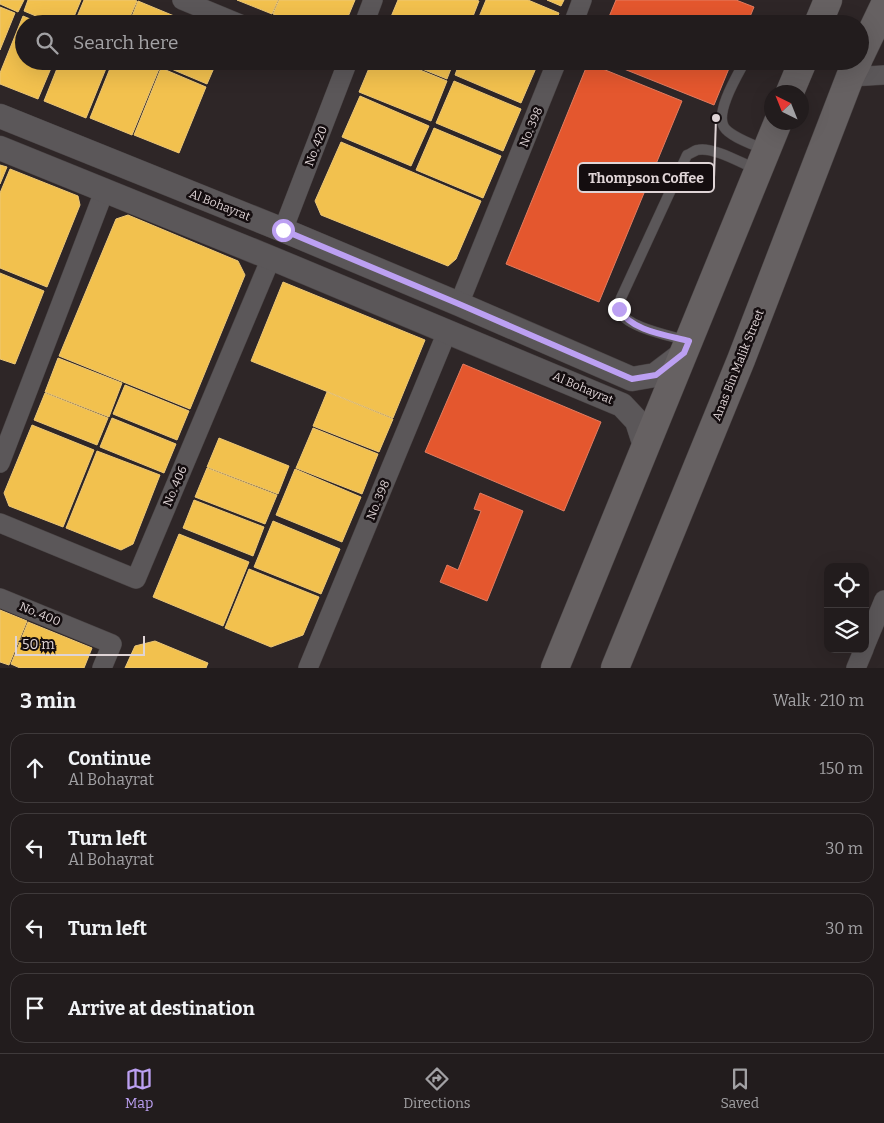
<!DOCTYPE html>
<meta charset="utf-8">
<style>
body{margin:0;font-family:Bitter,serif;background:#2a2526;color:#f1f3f6}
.controls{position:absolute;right:15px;bottom:15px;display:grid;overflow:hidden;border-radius:10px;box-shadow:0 5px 20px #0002}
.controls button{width:45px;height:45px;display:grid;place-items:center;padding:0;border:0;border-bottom:1px solid #3f3a3b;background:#221c1d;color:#f1f3f6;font:25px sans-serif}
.compass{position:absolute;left:764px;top:85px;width:45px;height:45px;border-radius:50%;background:#221c1d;box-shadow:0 5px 20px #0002;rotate:317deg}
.scale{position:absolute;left:15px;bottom:12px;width:130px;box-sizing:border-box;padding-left:5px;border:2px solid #dfd4d6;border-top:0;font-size:14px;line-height:18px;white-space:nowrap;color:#dfd4d6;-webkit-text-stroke:4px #140d0f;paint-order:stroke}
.stop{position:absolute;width:15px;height:15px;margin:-11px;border:4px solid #bca0f2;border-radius:50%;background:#fff}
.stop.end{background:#bca0f2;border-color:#fff;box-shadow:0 1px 5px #0008}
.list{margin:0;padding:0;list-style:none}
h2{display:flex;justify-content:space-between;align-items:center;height:65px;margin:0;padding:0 20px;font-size:21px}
h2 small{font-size:16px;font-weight:400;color:#a2a1a4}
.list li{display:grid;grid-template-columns:32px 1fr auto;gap:15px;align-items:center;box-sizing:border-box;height:70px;margin:0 10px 10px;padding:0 10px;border:1px solid #3f3a3b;border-radius:15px}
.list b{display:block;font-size:19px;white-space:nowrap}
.list p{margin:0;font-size:16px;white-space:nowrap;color:#a2a1a4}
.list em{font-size:16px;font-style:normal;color:#a2a1a4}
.icon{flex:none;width:28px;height:28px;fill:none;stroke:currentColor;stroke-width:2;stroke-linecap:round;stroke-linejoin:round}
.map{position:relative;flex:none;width:884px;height:668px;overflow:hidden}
.search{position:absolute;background:#221c1d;box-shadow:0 5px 20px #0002;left:15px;right:15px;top:15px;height:55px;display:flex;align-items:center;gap:12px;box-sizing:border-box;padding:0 18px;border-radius:28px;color:#a2a1a4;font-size:19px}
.sheet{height:385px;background:#221c1d}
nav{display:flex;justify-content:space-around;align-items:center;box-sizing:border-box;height:70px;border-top:1px solid #3f3a3b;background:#221c1d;font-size:14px;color:#a2a1a4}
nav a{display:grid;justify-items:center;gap:2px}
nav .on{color:#bca0f2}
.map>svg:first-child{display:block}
</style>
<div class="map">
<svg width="884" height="668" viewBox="0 0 884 668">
<rect width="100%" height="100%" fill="#2e2627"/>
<!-- homes -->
<g fill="#f2c14e" stroke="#ecc777">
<polygon points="0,0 24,0 18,12 0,4"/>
<polygon points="28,0 81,0 71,24 55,24 24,11"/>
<polygon points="84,0 135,0 137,1 127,24 74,24"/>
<polygon points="237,0 278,0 272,14"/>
<polygon points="279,0 355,0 345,24 296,24 273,14"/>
<polygon points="398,0 476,0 479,1 470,24 388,24"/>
<polygon points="486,0 528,0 559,13 555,24 476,24"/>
<polygon points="547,0 564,0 561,6"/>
<polygon points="138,1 179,18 177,24 129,24"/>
<polygon points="0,7 15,13 0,50"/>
<polygon points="23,16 42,24 24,24 24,61 54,61 38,99 0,84 0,73"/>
<polygon points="182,19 193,24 180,24"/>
<polygon points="60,61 109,61 86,118 44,101"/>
<polygon points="113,61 141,61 159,69 132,135 90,118"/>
<polygon points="164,61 217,61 207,84 162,65"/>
<polygon points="372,61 398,61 447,81 431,121 359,92"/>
<polygon points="402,61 454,61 447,79"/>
<polygon points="460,61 539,61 521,103 455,75"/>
<polygon points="161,68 206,87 179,153 134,135"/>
<polygon points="454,81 521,109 503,151 436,123"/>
<polygon points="360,96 429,126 411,166 342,137"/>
<polygon points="434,128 501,156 483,198 416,170"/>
<polygon points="341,142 481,201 456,259 448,266 321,215 315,201"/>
<polygon points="0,165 7,167 0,184"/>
<polygon points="10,169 78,196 80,205 47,287 0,268 0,193"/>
<polygon points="128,215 238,261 245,275 190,409 59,356 116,219"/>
<polygon points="0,273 44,291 15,364 0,359"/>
<polygon points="283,282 425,340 393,418 251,361"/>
<polygon points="58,358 122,383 109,417 45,392"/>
<polygon points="125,385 189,411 177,440 113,414"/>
<polygon points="327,392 393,419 379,452 313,426"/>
<polygon points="45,393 108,418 97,445 34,420"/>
<polygon points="112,418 176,444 164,473 100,447"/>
<polygon points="32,425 94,450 63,527 9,506 4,493"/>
<polygon points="313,428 378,454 362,494 296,468"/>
<polygon points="219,438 289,466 278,494 207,467"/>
<polygon points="97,451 160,475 133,544 121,550 66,528"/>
<polygon points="207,468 277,495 265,524 195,497"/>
<polygon points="295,469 361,497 342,542 276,515"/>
<polygon points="194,500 264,527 253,556 183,528"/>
<polygon points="273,521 340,549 321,594 254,567"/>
<polygon points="179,534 249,562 223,626 153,597"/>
<polygon points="249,569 319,597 303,635 271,647 225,628"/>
<polygon points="0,610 27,621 9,665 0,662"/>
<polygon points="28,622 92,648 84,668 20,668 11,664"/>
<polygon points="155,641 208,663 206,668 125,668 135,646"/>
</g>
<!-- shops -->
<g fill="#e4572e" stroke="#e27c60">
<polygon points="616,0 736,0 754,7 747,24 606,24"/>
<polygon points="604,61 732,61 714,105"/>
<polygon points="588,63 682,101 599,302 506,264"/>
<polygon points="463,364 601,422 564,511 425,452"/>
<polygon points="480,493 523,511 487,601 440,582 447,565 458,570 481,511 474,509"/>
</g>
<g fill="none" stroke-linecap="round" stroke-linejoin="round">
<defs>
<g id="service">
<path d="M745 61C737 76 715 112 724 127 730 137 755 145 765 150"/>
<path d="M688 341C672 336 624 327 619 310 619 307 620 301 621 298L687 155C690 154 694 151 697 150 713 146 743 164 758 170"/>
</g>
<g id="minor">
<polyline points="182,0 240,24"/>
<polyline points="364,24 373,0"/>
<polyline points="573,24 582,0"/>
<polyline points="850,77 884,75"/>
<polyline points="283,230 348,61"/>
<polyline points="459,304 557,61"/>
<polyline points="0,463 105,189"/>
<polyline points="0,523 136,579 271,258"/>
<polyline points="0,598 112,644 102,668"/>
<polyline points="865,646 884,600"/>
<polyline points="308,668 447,332"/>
<polyline points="856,668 864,649"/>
</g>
<g id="tertiary">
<polyline points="0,116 283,230 459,304 632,379 655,375 684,353"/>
<polyline points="0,148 271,258 622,405 637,421 645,446"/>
</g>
<g id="primary">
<polyline points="818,24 828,0"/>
<polyline points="860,56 884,6"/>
<polyline points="790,92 803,61"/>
<polyline points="555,668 778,122"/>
<polyline points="615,668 741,360 850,77 858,61"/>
</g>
</defs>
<!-- service casing -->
<use href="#service" stroke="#494344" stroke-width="11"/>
<!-- minor casing -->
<use href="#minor" stroke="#494344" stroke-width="20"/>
<!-- tertiary casing -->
<use href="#tertiary" stroke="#494344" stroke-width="25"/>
<!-- primary casing -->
<use href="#primary" stroke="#494344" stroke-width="29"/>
<!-- service -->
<use href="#service" stroke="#5b5759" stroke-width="10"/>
<!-- minor -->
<use href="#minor" stroke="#5b5759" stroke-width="19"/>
<!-- tertiary -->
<use href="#tertiary" stroke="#5b5759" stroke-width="24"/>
<!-- primary -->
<use href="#primary" stroke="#666162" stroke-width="28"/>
</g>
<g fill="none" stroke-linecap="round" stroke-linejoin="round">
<!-- route -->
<path stroke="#bca0f2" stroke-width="6" d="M283 230 459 304 632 379 656 375 684 353 689 341C666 335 631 331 619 309"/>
</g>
<g text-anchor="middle" stroke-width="5" stroke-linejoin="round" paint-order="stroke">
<!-- street labels -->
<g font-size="12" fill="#dfd4d6" stroke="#140d0f">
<text transform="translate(531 127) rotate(-68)" y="4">No. 398</text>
<text transform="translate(316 146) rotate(-69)" y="4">No. 420</text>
<text transform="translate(220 205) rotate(22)" y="4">Al Bohayrat</text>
<text transform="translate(738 365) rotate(-68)" y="4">Anas Bin Malik Street</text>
<text transform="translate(583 388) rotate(23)" y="4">Al Bohayrat</text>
<text transform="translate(175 486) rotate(-67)" y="4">No. 406</text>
<text transform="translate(378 500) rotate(-68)" y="4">No. 398</text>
<text transform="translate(40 614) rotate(22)" y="4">No. 400</text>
</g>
</g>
<!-- callouts -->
<path fill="none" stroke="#dfd4d6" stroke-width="2" d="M716 118L714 178"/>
<circle fill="#dfd4d6" stroke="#140d0f" stroke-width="2" cx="716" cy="118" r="5"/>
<rect fill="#140d0f" stroke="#dfd4d6" stroke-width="2" x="578" y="163" width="136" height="29" rx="5"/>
<g font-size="14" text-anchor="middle" font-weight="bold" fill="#dfd4d6">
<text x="646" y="183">Thompson Coffee</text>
</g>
</svg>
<div class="controls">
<button><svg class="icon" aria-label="locate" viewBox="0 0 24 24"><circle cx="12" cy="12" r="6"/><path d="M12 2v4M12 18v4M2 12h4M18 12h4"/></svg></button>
<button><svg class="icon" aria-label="layers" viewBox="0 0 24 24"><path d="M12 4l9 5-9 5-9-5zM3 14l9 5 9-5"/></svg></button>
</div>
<svg class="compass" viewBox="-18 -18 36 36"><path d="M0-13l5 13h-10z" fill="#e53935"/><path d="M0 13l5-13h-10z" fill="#a2a1a4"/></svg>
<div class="scale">50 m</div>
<div class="stop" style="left:283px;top:230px"></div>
<div class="stop end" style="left:619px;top:309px"></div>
<div class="search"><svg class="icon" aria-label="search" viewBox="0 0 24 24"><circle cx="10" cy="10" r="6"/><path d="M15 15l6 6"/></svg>Search here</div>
</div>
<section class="sheet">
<h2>3 min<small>Walk · 210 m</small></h2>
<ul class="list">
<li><svg class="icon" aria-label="ahead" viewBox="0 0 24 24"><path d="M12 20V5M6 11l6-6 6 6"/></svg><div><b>Continue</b><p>Al Bohayrat</p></div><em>150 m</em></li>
<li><svg class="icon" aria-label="left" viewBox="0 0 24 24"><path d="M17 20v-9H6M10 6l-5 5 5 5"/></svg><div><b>Turn left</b><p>Al Bohayrat</p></div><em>30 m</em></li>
<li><svg class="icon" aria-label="left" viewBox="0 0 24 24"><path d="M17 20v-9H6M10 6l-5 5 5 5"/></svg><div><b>Turn left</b></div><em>30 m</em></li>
<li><svg class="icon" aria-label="arrive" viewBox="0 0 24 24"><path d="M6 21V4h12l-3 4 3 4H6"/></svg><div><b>Arrive at destination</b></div></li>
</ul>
</section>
<nav>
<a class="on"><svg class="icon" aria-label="map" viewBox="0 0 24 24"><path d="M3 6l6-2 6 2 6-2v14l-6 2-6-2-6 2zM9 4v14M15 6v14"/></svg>Map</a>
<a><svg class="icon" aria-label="directions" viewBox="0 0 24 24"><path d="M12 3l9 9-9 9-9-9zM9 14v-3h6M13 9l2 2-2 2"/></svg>Directions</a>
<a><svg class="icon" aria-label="saved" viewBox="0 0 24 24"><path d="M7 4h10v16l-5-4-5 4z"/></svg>Saved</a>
</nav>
